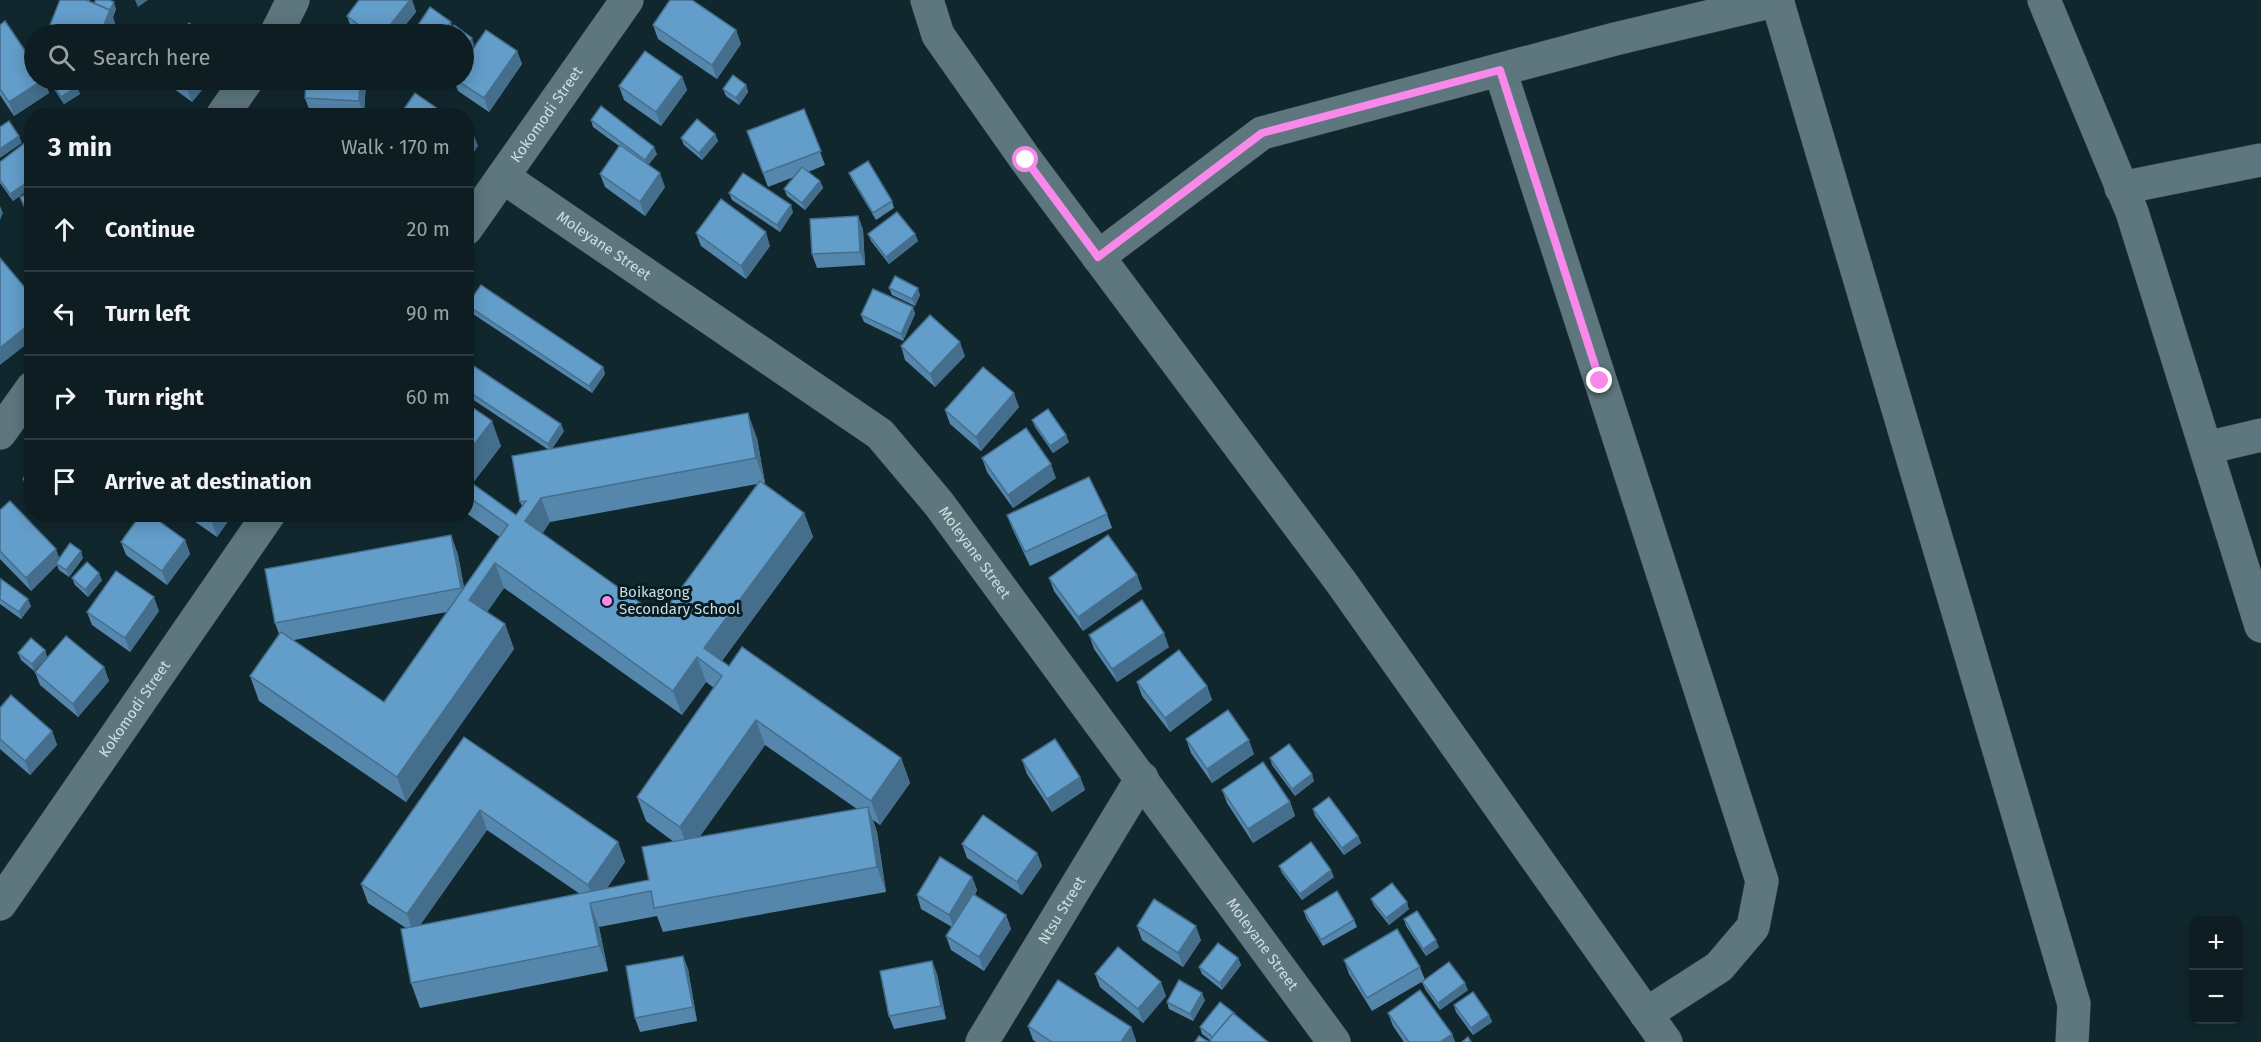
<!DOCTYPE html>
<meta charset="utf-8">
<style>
body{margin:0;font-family:"Fira Sans",sans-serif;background:#16262a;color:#f1f3f6}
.controls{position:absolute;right:18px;bottom:18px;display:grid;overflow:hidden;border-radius:12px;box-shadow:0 3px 15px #0003}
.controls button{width:54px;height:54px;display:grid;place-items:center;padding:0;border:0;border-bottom:2px solid #2d3b40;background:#0d1d22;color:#f1f3f6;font:30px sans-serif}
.stop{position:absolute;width:18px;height:18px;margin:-14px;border:4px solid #f888ea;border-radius:50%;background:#fff}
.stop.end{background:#f888ea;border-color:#fff;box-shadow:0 2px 6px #0008}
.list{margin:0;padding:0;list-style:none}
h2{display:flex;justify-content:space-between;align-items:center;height:78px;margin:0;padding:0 24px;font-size:26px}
h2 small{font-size:20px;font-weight:400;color:#9aa2a5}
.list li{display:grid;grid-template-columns:39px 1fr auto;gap:18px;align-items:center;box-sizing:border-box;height:84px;padding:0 24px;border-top:2px solid #2d3b40}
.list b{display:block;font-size:22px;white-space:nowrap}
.list em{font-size:20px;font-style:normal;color:#9aa2a5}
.icon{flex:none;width:33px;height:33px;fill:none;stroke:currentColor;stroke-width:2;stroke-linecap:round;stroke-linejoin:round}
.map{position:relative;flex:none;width:2261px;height:1042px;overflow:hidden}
.search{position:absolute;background:#0d1d22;box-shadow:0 3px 15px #0003;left:24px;top:24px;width:450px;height:66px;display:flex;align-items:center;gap:15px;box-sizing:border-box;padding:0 21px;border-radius:33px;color:#9aa2a5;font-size:22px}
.panel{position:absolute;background:#0d1d22;box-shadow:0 3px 15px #0003;left:24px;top:108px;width:450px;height:414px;border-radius:24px}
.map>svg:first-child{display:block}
</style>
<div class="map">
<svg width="2261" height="1042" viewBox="0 0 2261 1042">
<rect width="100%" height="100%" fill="#11272e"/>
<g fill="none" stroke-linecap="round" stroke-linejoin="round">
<defs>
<g id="street">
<polyline points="927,0 938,35 1026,160 1341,582 1666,1042"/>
<polyline points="1777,0 2074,1004 2072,1042"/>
<polyline points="2044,0 2132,212 2261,626"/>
<polyline points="276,34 293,0"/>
<polyline points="1500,70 1762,881 1753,927 1719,967 1646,1014"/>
<polyline points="222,116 247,80"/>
<path id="s1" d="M503 177 880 434 939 504 1334 1042"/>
<polyline points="2121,188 2261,160"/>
<path id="s2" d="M466 229 627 0"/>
<polyline points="1098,257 1262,133 1615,39 1778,0"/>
<polyline points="0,433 32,388"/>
<polyline points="2206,448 2261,435"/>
<path id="s3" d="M0 904 269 514"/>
<path id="s4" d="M982 1042 1142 778"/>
</g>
</defs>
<!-- street casing -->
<use href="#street" stroke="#324047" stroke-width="34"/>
<!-- street -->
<use href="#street" stroke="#5e767e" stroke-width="33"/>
</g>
<!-- wall -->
<g fill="#5587ad" fill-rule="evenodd">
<polygon points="60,0 90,0 89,1 94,3 116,9 113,17 115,24 111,34 53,34 50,25"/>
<polygon points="359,0 412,0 416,12 398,34 358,34 352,30 347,16"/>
<polygon points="0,25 34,80 44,80 49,93 14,116 0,95"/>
<polygon points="653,25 736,30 741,44 717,79 658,39"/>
<polygon points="517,51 522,64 489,112 458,91 454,80 464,80"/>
<polygon points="682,77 687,90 661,126 624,100 619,86"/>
<polygon points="48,80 72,80 77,87 80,94 64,104"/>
<polygon points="162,80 210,80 192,102"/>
<polygon points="306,80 365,80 366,82 364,114 310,112 305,98"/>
<polygon points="746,85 748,92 739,105 726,96 723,89"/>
<polygon points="804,109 825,165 808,172 820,181 823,188 805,210 787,196 784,189 794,177 768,187 747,131"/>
<polygon points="591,120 657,154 648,165 665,187 645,216 605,187 600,174 619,146 593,127"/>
<polygon points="715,134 718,141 702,160 684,145 681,138"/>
<polygon points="32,150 32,187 13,201 0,183 0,162"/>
<polygon points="849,173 892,201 894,208 876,220 852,180"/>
<polygon points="32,192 32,211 27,213 20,197"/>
<polygon points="729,193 793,212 780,232 732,200"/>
<polygon points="858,216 863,230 865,265 817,268 812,254"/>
<polygon points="696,233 770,246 746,279 701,246"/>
<polygon points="868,234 915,234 918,241 889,264 871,241"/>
<polygon points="889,288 920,295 915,306 892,295"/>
<polygon points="467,305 603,367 605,374 592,393 470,312"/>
<polygon points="913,307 915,314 903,341 864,322 861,315"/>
<polygon points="901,346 965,356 935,387 905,360"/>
<path d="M466 361 564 431 552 449 757 438 765 483H763L804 513 813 537 722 661 729 666 901 758 910 783 880 825 873 820 877 832 886 892 663 932 657 916 599 927 608 971 420 1008 411 983 406 928 368 903 361 884 464 737 618 842 625 862 607 888 649 880 674 842 646 821 637 797 714 688 706 682 682 715 504 588 487 612 505 624 514 649 406 802 259 701 250 676 279 634 275 623 451 535 458 555 464 588 500 537 466 513V403L501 446 472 484 516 515 522 506 520 502 549 450 466 395ZM757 484 660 617 542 534 550 522ZM447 612 384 702 294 640ZM765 745 857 809 699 837ZM487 830 580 894 420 925Z"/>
<polygon points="1019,407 981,451 950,424 945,410"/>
<polygon points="1032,420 1069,442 1053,453 1035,427"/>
<polygon points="982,458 1056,478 1013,508 987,472"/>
<polygon points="32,465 32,495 28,492 23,479"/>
<polygon points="0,510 59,559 83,558 69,577 59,570 57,565 31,591 0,559"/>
<polygon points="131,514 149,514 185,540 190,554 167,585 126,555 121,542 137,519"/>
<polygon points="184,514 233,514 217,537"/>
<polygon points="436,514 450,514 445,521"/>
<polygon points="1107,514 1112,528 1030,566 1012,528 1007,515"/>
<polygon points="1137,575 1142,589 1083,631 1054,591 1049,578"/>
<polygon points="72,578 102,580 88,597 75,585"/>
<polygon points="0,580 31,606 21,619 0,604"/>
<polygon points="159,611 130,652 92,625 87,612"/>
<polygon points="1089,635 1169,647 1117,682 1094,649"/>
<polygon points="45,650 47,657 34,671 21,660 18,653"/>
<polygon points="104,667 109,681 78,717 40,685 35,672"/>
<polygon points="1137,682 1207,686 1212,700 1170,732 1142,696"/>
<polygon points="0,708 52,731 57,745 30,775 0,749"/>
<polygon points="1186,739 1254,754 1212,783 1191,753"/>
<polygon points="1270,758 1314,781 1295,796 1272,765"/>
<polygon points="1022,760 1080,777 1085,790 1052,812 1027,774"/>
<polygon points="1222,790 1290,802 1295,816 1253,843 1227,803"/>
<polygon points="1313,809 1358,836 1361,843 1344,855 1315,816"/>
<polygon points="962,844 1037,853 1042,866 1022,895 967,858"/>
<polygon points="1279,866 1334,877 1302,900 1282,873"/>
<polygon points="972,877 977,890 975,895 1006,915 1011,929 984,971 951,950 946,936 952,927 921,909 917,895"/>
<polygon points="1371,899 1409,909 1389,925 1374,906"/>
<polygon points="1304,911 1354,920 1357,927 1323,946 1306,918"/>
<polygon points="1404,919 1439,947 1426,956 1406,926"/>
<polygon points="1137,926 1201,940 1183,967 1142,940"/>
<polygon points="683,956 688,969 697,1021 640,1032 635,1018"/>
<polygon points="1238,958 1241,965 1222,990 1202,974 1199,967"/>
<polygon points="1344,960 1420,967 1425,980 1372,1011 1349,974"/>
<polygon points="932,961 937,974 946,1019 894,1029 889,1016"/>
<polygon points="1095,974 1166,996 1143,1023 1100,987"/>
<polygon points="1422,982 1468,990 1440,1010 1425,989"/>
<polygon points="1205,1000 1193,1021 1169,1009 1167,1002"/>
<polygon points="1454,1005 1489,1015 1492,1022 1473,1035 1456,1012"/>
<polygon points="1388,1013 1452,1034 1455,1042 1404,1042 1393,1026"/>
<polygon points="1028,1026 1131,1027 1136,1041 1135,1042 1036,1042 1033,1040"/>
<polygon points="1200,1027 1268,1042 1211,1042 1210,1040 1202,1034"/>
</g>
<!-- shaded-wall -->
<g fill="#456e8d">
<polygon points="135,0 148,0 138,7"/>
<polygon points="410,0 412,0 416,12 398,34 383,34"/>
<polygon points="114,2 116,9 113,17 115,24 111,34 100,34"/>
<polygon points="451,22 453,29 449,34 442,34"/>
<polygon points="736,30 741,44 717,79 712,65"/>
<polygon points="472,38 474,45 464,60 464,50"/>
<polygon points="517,51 522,64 489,112 484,98"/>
<polygon points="682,77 687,90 661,126 656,112"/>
<polygon points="43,80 44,80 49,93 14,116 9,102"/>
<polygon points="194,80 210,80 192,102 187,89"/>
<polygon points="360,80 365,80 366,82 364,114 359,101"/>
<polygon points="746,85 748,92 739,105 736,98"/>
<polygon points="77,87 80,94 64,104 61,97"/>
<polygon points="473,133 478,146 466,163 466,142"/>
<polygon points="715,134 718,141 702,160 699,153"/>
<polygon points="19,136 22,143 0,158 0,149"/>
<polygon points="654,147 657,154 647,167 645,160"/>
<polygon points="660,173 665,187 645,216 640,202"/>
<polygon points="32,179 32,187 13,201 10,194"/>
<polygon points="820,181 823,188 805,210 802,203"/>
<polygon points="791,205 793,212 780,232 777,225"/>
<polygon points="0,206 3,213 0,220"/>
<polygon points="858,216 863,230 865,265 860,252"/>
<polygon points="766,232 770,246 746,279 741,266"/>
<polygon points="915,234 918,241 889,264 886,257"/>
<polygon points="918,288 920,295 915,306 912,299"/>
<polygon points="913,307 915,314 903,341 901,334"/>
<polygon points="32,322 32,340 0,365 0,348"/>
<polygon points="960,342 965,356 935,387 930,374"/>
<polygon points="603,367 605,374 592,393 589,386"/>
<polygon points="1014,393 1019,407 981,451 976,437"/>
<polygon points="748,413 757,438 765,483 756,458"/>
<polygon points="492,421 501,446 466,492 466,455"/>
<polygon points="561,424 564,431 550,451 548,444"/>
<polygon points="1066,435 1069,442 1053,453 1050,446"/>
<polygon points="1051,464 1056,478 1013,508 1008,495"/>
<polygon points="541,498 550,522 534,546 525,521"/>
<polygon points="804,513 813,537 715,670 704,648"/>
<polygon points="212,514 233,514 217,537 210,517"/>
<polygon points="443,514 450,514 445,521"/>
<polygon points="451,535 458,555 468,608 461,588"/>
<polygon points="185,540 190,554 167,585 162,571"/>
<polygon points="56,549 61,562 56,563 57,565 31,591 26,578"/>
<polygon points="81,551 83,558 69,577 66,570"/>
<polygon points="495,563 504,588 478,625 469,600"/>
<polygon points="99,573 102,580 88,597 85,590"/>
<polygon points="1137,575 1142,589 1083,631 1078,617"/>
<polygon points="154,597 159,611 130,652 125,638"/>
<polygon points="28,599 31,606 21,619 19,612"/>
<polygon points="505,624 514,649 406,802 397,777"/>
<polygon points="1164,633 1169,647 1117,682 1112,669"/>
<polygon points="45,650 47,657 34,671 32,664"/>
<polygon points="697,657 706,682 682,715 673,691"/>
<polygon points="104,667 109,681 78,717 73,704"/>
<polygon points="1207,686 1212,700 1170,732 1165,718"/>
<polygon points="756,720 765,745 689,852 680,827"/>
<polygon points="52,731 57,745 30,775 25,761"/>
<polygon points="1249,740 1254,754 1212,783 1207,769"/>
<polygon points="901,758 910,783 880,825 871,801"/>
<polygon points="1312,774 1314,781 1295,796 1292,789"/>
<polygon points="1080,777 1085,790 1052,812 1047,799"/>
<polygon points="1290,802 1295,816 1253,843 1248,829"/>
<polygon points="868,807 877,832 886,892 877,867"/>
<polygon points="480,810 487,830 414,934 407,914"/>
<polygon points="1358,836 1361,843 1344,855 1342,848"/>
<polygon points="618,842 625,862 598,901 594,902 588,885"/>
<polygon points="1037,853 1042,866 1022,895 1017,882"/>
<polygon points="1331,870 1334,877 1302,900 1300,894"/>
<polygon points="972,877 977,890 954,929 949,915"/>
<polygon points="1407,902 1409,909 1389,925 1386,918"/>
<polygon points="590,903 599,927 608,971 599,946"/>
<polygon points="1006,915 1011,929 984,971 979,957"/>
<polygon points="1196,926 1201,940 1183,967 1178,953"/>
<polygon points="1436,940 1439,947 1426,956 1423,949"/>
<polygon points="683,956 688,969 697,1021 693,1007"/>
<polygon points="1238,958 1241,965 1222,990 1220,983"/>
<polygon points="932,961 937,974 946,1019 941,1006"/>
<polygon points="1161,982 1166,996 1143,1023 1138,1009"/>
<polygon points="1465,983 1468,990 1440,1010 1438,1003"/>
<polygon points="1202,993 1205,1000 1193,1021 1190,1014"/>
<polygon points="1489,1015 1492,1022 1473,1035 1471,1028"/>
<polygon points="1131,1027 1136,1041 1135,1042 1121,1042"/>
<polygon points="1452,1034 1455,1042 1440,1042"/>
</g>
<!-- building -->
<g fill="#639dc9" stroke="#456e8d" stroke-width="1.5">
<polygon points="60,0 86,0 110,10 100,34 72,34 50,25"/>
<polygon points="96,0 109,0 114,2 110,10 94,3"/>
<polygon points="359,0 410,0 383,34 371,34 347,16"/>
<polygon points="670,0 692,0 736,30 712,65 653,25"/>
<polygon points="430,7 451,22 442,34 412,34"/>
<polygon points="5,21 34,64 34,80 43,80 9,102 0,89 0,25"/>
<polygon points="189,23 204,34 180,34"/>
<polygon points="454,25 472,38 464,50 464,34 448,34"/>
<polygon points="486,30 517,51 484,98 456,80 464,80 464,62"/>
<polygon points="34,47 34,57 30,50"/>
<polygon points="645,51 682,77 656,112 619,86"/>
<polygon points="733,75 746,85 736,98 723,89"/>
<polygon points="50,80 72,80 77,87 61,97"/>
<polygon points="175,80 194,80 187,89"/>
<polygon points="306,80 360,80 359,101 305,98"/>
<polygon points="415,93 448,116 399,116"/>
<polygon points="601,106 654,147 645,160 591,120"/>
<polygon points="804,109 821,151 763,173 747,131"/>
<polygon points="697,119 715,134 699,153 681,138"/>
<polygon points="9,121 19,136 0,149 0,127"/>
<polygon points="466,128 473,133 466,142"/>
<polygon points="26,142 32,150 32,179 10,194 0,180 0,162"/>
<polygon points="620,145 660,173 640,202 600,174"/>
<polygon points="868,161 892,201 873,213 849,173"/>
<polygon points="802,167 820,181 802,203 784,189"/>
<polygon points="743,173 791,205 777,225 729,193"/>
<polygon points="32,192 32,203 24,206 20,197"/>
<polygon points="721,199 766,232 741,266 696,233"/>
<polygon points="897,212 915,234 886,257 868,234"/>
<polygon points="858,216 860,252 812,254 810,219"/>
<polygon points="0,258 32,296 32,322 0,348"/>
<polygon points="895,276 918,288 912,299 889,288"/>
<polygon points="481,285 603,367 589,386 467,305"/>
<polygon points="873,289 913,307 901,334 861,315"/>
<polygon points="930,315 960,342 930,374 901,346"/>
<polygon points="466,361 561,424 548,444 466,390"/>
<polygon points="983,367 1014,393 976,437 945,410"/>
<polygon points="466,403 492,421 466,455"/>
<polygon points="1048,409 1066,435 1050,446 1032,420"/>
<polygon points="748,413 756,458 541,498 525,521 660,617 760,481 804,513 704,648 729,666 742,647 901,758 871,801 756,720 680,827 637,797 722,676 697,657 673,691 495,563 469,600 505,624 397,777 250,676 281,632 384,702 508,525 466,495 466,479 516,515 526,501 520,502 512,456"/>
<polygon points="1026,428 1051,464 1008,495 982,458"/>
<polygon points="32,465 32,484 23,479"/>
<polygon points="1089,477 1107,514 1025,552 1007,515"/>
<polygon points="10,501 56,549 26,578 0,551 0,510"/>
<polygon points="141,514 149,514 185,540 162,571 121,542"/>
<polygon points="451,535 461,588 275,623 265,569"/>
<polygon points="1108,535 1137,575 1078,617 1049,578"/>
<polygon points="70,543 81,551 66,570 56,563"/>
<polygon points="87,562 99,573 85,590 72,578"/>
<polygon points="116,571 154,597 125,638 87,612"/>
<polygon points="1,579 28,599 19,612 0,599"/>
<polygon points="1142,600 1164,633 1112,669 1089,635"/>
<polygon points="66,636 104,667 73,704 35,672"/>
<polygon points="31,638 45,650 32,664 18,653"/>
<polygon points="1179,650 1207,686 1165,718 1137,682"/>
<polygon points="11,695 52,731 25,761 0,739 0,708"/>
<polygon points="1228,710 1249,740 1207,769 1186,739"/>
<polygon points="464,737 618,842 588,885 480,810 407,914 361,884"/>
<polygon points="1055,739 1080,777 1047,799 1022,760"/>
<polygon points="1289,744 1312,774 1292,789 1270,758"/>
<polygon points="1263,762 1290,802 1248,829 1222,790"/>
<polygon points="1329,797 1358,836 1342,848 1313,809"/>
<polygon points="868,807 877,867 654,908 651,891 590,903 599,946 411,983 401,929 649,880 642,847"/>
<polygon points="983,815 1037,853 1017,882 962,844"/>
<polygon points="1311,842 1331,870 1300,894 1279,866"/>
<polygon points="940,857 972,877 949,915 917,895"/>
<polygon points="1392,883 1407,902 1386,918 1371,899"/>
<polygon points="1337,891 1354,920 1321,940 1304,911"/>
<polygon points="973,894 1006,915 979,957 946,936"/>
<polygon points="1154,899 1196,926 1178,953 1137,926"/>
<polygon points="1417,911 1436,940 1423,949 1404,919"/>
<polygon points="1397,929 1420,967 1367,998 1344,960"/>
<polygon points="1218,943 1238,958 1220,983 1199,967"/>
<polygon points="1118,947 1161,982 1138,1009 1095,974"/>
<polygon points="683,956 693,1007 635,1018 626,966"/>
<polygon points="932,961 941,1006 889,1016 880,971"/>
<polygon points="1449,962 1465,983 1438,1003 1422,982"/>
<polygon points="1058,980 1131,1027 1121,1042 1052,1042 1028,1026"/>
<polygon points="1179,980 1202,993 1190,1014 1167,1002"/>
<polygon points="1420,990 1452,1034 1440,1042 1409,1042 1388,1013"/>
<polygon points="1473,992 1489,1015 1471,1028 1454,1005"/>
<polygon points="1220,1002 1234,1013 1233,1013 1213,1037 1200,1027"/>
<polygon points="1233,1013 1268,1042 1212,1042 1210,1040"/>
<polygon points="1199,1036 1209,1042 1195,1042"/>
<polygon points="1468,1037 1471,1042 1462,1042"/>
</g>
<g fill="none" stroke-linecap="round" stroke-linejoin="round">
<!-- route -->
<polyline stroke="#f888ea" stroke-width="8" points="1026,160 1098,257 1262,133 1500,70 1600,381"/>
</g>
<!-- markers -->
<circle fill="#f888ea" stroke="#071d24" stroke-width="2" cx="607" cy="601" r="6"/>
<g text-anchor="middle" stroke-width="6" stroke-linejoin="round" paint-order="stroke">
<!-- street labels -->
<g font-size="15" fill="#d0dde1" stroke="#071d24">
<text dy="5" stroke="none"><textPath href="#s2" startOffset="140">Kokomodi Street</textPath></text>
<text dy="5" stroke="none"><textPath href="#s1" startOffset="122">Moleyane Street</textPath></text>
<text dy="5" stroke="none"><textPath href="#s1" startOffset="608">Moleyane Street</textPath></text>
<text dy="5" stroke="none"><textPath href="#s3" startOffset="237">Kokomodi Street</textPath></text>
<text dy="5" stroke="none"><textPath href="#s4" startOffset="154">Ntsu Street</textPath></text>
<text dy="5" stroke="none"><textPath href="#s1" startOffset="1094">Moleyane Street</textPath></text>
</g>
<!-- poi labels -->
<g font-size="15" fill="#d0dde1" stroke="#071d24" text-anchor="start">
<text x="619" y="597">Boikagong<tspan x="619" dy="17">Secondary School</tspan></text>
</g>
</g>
</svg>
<div class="controls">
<button>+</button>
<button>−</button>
</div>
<div class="stop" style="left:1026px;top:160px"></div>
<div class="stop end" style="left:1600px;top:381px"></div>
<div class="search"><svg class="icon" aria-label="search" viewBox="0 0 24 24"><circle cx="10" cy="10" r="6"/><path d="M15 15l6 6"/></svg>Search here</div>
<section class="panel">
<h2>3 min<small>Walk · 170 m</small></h2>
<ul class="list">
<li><svg class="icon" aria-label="ahead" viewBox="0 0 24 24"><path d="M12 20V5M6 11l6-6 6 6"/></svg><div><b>Continue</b></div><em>20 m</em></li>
<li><svg class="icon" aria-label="left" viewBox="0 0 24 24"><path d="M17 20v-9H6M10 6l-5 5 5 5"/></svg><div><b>Turn left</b></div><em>90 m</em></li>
<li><svg class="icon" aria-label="right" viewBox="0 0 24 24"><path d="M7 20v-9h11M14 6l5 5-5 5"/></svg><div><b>Turn right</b></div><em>60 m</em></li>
<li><svg class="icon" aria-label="arrive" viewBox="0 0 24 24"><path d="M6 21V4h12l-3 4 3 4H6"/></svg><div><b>Arrive at destination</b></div></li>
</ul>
</section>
</div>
